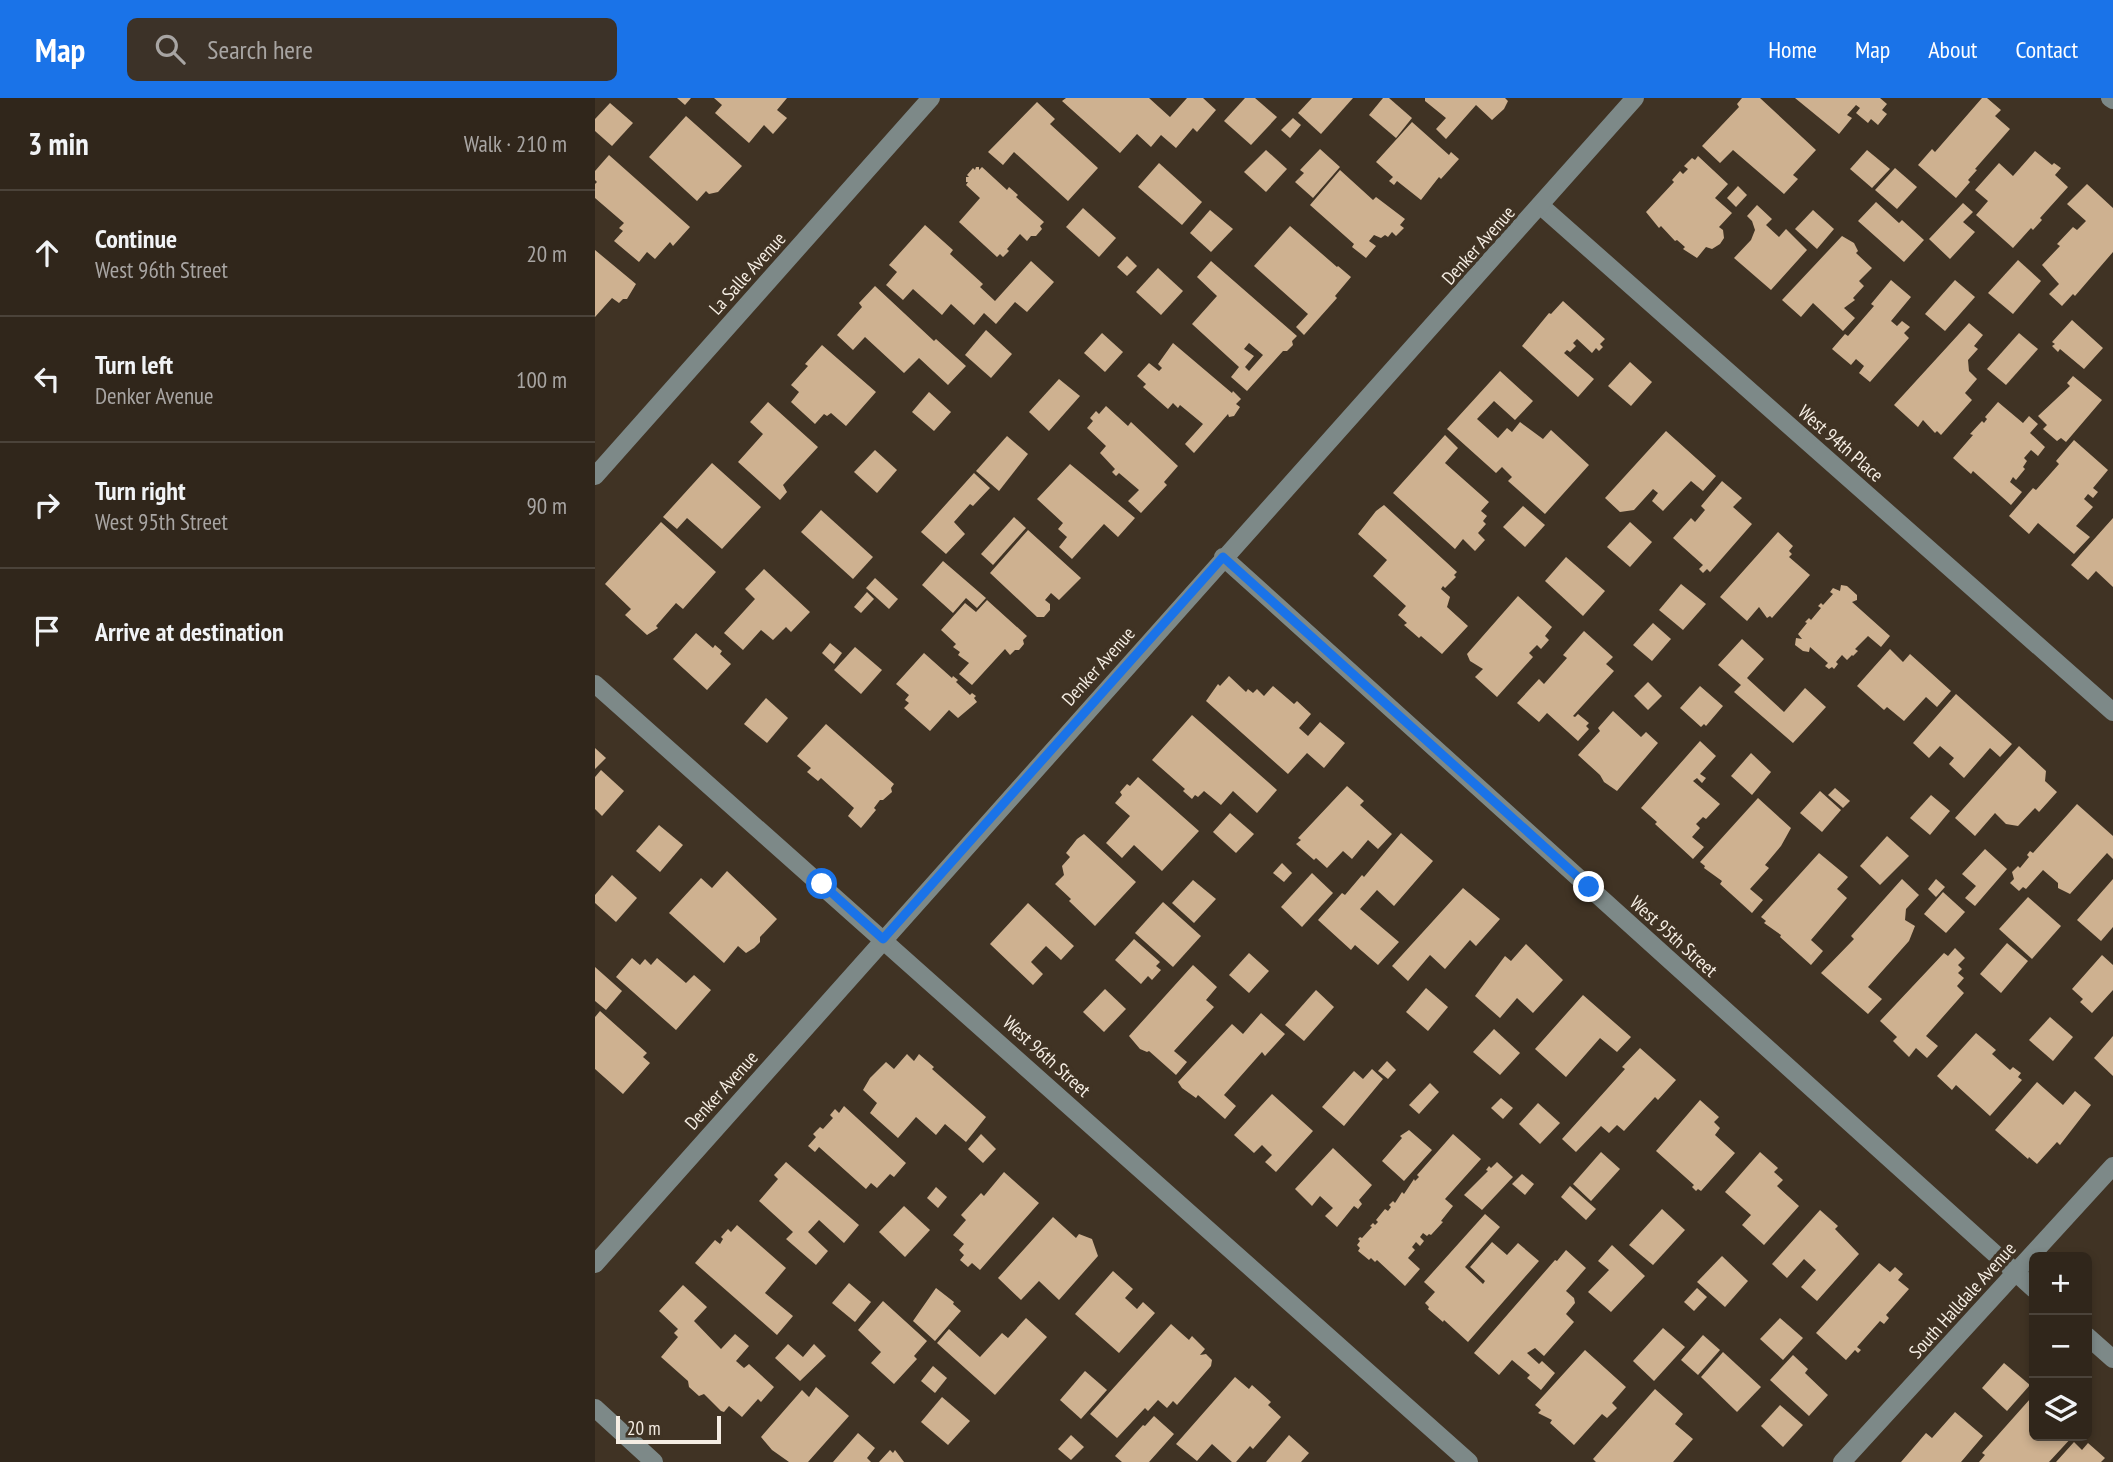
<!DOCTYPE html>
<meta charset="utf-8">
<style>
body{margin:0;font-family:"PT Sans Narrow",sans-serif;background:#3c3228;color:#f1f3f6}
.controls{position:absolute;right:21px;bottom:21px;display:grid;overflow:hidden;border-radius:10px;box-shadow:0 4px 10px #0003}
.controls button{width:63px;height:63px;display:grid;place-items:center;padding:0;border:0;border-bottom:2px solid #4b433a;background:#30261b;color:#f1f3f6;font:35px sans-serif}
.scale{position:absolute;left:21px;bottom:18px;width:105px;box-sizing:border-box;padding-left:7px;border:4px solid #f5ede3;border-top:0;font-size:19px;line-height:24px;white-space:nowrap;color:#f5ede3;-webkit-text-stroke:5px #403324;paint-order:stroke}
.stop{position:absolute;width:21px;height:21px;margin:-16px;border:5px solid #1a73e8;border-radius:50%;background:#fff}
.stop.end{background:#1a73e8;border-color:#fff;box-shadow:0 2px 7px #0008}
.list{margin:0;padding:0;list-style:none}
h2{display:flex;justify-content:space-between;align-items:center;height:91px;margin:0;padding:0 28px;font-size:30px}
h2 small{font-size:23px;font-weight:400;color:#a8a5a3}
.list li{display:grid;grid-template-columns:46px 1fr auto;gap:21px;align-items:center;box-sizing:border-box;height:126px;padding:0 28px;border-top:2px solid #4b433a}
.list b{display:block;font-size:26px;white-space:nowrap}
.list p{margin:0;font-size:23px;white-space:nowrap;color:#a8a5a3}
.list em{font-size:23px;font-style:normal;color:#a8a5a3}
.icon{flex:none;width:38px;height:38px;fill:none;stroke:currentColor;stroke-width:2;stroke-linecap:round;stroke-linejoin:round}
.map{position:relative;flex:none;width:1518px;height:1364px;overflow:hidden}
header{display:flex;align-items:center;gap:42px;box-sizing:border-box;height:98px;padding:0 35px;background:#1a73e8;color:#fff}
header strong{font-size:33px}
nav{display:flex;gap:38px;margin-inline-start:auto;font-size:24px}
.search{width:490px;height:63px;background:#3c3228;display:flex;align-items:center;gap:18px;box-sizing:border-box;padding:0 24px;border-radius:10px;color:#a8a5a3;font-size:26px}
main{display:flex}
aside{flex:1;background:#30261b}
.map>svg:first-child{display:block}
</style>
<header>
<strong>Map</strong>
<div class="search"><svg class="icon" aria-label="search" viewBox="0 0 24 24"><circle cx="10" cy="10" r="6"/><path d="M15 15l6 6"/></svg>Search here</div>
<nav><a>Home</a><a>Map</a><a>About</a><a>Contact</a></nav>
</header>
<main>
<aside>
<h2>3 min<small>Walk · 210 m</small></h2>
<ul class="list">
<li><svg class="icon" aria-label="ahead" viewBox="0 0 24 24"><path d="M12 20V5M6 11l6-6 6 6"/></svg><div><b>Continue</b><p>West 96th Street</p></div><em>20 m</em></li>
<li><svg class="icon" aria-label="left" viewBox="0 0 24 24"><path d="M17 20v-9H6M10 6l-5 5 5 5"/></svg><div><b>Turn left</b><p>Denker Avenue</p></div><em>100 m</em></li>
<li><svg class="icon" aria-label="right" viewBox="0 0 24 24"><path d="M7 20v-9h11M14 6l5 5-5 5"/></svg><div><b>Turn right</b><p>West 95th Street</p></div><em>90 m</em></li>
<li><svg class="icon" aria-label="arrive" viewBox="0 0 24 24"><path d="M6 21V4h12l-3 4 3 4H6"/></svg><div><b>Arrive at destination</b></div></li>
</ul>
</aside>
<div class="map">
<svg width="1518" height="1364" viewBox="0 0 1518 1364">
<rect width="100%" height="100%" fill="#403324"/>
<!-- building -->
<g fill="#ceb190" fill-rule="evenodd">
<polygon points="82,0 96,0 90,7"/>
<polygon points="119,0 192,0 182,12 192,20 178,36 169,27 154,45 120,15 127,7"/>
<polygon points="471,0 554,0 575,19 592,0 608,0 621,12 602,34 598,30 581,50 566,37 556,49 542,36 525,55 467,3"/>
<polygon points="650,0 660,0 682,19 656,47 629,23"/>
<polygon points="717,0 758,0 726,36 703,15"/>
<polygon points="788,0 794,0 817,20 801,40 774,17"/>
<polygon points="830,0 910,0 913,3 909,11 897,22 881,7 851,41 841,31 851,20 830,3"/>
<polygon points="1147,0 1165,0 1221,52 1198,77 1203,81 1189,96 1138,52 1125,65 1107,48 1144,9 1142,6"/>
<polygon points="1200,0 1285,0 1292,6 1287,12 1292,16 1283,27 1276,21 1273,25 1261,15 1265,10 1261,7 1252,17 1257,20 1244,36"/>
<polygon points="1387,0 1392,0 1406,12 1400,18 1415,31 1380,71 1382,72 1373,82 1375,84 1361,100 1323,67 1337,51 1340,54"/>
<polygon points="442,4 460,21 455,26 503,70 473,103 419,54 408,67 393,54"/>
<polygon points="15,5 38,25 17,48 0,33 0,21"/>
<polygon points="91,18 147,68 123,94 114,96 111,93 102,103 54,59"/>
<polygon points="698,20 706,27 695,40 686,32"/>
<polygon points="817,24 854,57 856,54 864,61 846,81 844,79 826,102 802,83 799,87 794,83 798,79 781,64"/>
<polygon points="725,51 745,69 718,100 700,84 709,75 705,72"/>
<polygon points="671,52 692,71 671,94 649,74"/>
<polygon points="1272,52 1295,71 1277,90 1255,71"/>
<polygon points="1440,53 1457,67 1459,65 1466,70 1460,77 1473,89 1445,120 1447,122 1438,132 1436,130 1418,150 1381,117 1393,103 1380,92 1404,65 1418,78"/>
<polygon points="14,57 95,129 78,148 75,144 60,161 52,154 44,164 19,143 28,133 24,130 29,125 0,100 0,86 2,84 0,82 0,73"/>
<polygon points="1103,58 1133,86 1120,100 1137,115 1124,129 1128,132 1129,140 1125,146 1117,151 1111,149 1102,160 1088,151 1090,149 1082,142 1080,143 1066,128 1064,130 1051,114 1079,84 1077,82 1085,73 1088,76 1093,71 1089,68 1097,60 1100,62"/>
<polygon points="564,65 607,104 587,127 543,89"/>
<polygon points="381,69 384,69 384,72 387,69 412,92 414,89 423,97 421,99 449,124 445,128 447,131 441,138 436,138 432,143 425,136 412,151 414,153 408,159 405,156 402,159 364,124 385,100 371,87 373,84 371,84 371,79 374,79 372,77 378,70 380,72"/>
<polygon points="1300,70 1322,89 1302,111 1280,92"/>
<polygon points="745,72 778,102 781,99 810,121 805,127 809,130 801,138 797,134 793,139 790,137 786,140 779,137 774,143 781,148 771,160 757,149 759,146 715,107"/>
<polygon points="1492,86 1518,110 1518,154 1480,198 1478,196 1467,208 1454,196 1464,186 1447,167 1465,148 1462,146 1478,129 1482,132 1491,123 1472,106"/>
<polygon points="1143,88 1152,97 1141,109 1132,100"/>
<polygon points="1281,104 1304,125 1307,122 1329,142 1309,164 1263,123"/>
<polygon points="1368,105 1378,114 1368,124 1380,134 1355,161 1334,141"/>
<polygon points="1162,107 1177,121 1171,127 1184,139 1191,131 1212,152 1176,192 1139,160 1156,142 1160,132 1157,123 1152,118"/>
<polygon points="488,110 521,140 504,159 471,129"/>
<polygon points="615,112 638,131 616,154 595,135"/>
<polygon points="1218,112 1239,131 1222,151 1200,131"/>
<polygon points="330,127 358,152 355,156 388,186 385,189 400,203 436,163 459,184 432,214 420,204 401,226 389,215 379,227 356,206 347,217 318,191 308,202 291,187 302,174 294,167"/>
<polygon points="695,128 742,169 743,168 756,179 740,198 742,200 709,237 701,229 713,216 659,168"/>
<polygon points="1247,138 1259,145 1263,153 1261,155 1277,170 1264,183 1269,188 1258,200 1260,202 1249,210 1260,220 1248,233 1218,205 1206,219 1187,202"/>
<polygon points="0,152 41,186 32,201 28,201 24,205 17,200 0,219"/>
<polygon points="532,158 542,168 532,178 522,169"/>
<polygon points="1423,162 1446,183 1418,216 1393,195"/>
<path d="M616 163 702 238 697 243 698 247 692 253H688L652 293 636 279 644 269 597 226 622 198 602 179ZM654 245 668 257 654 273 650 269 659 258 649 251Z"/>
<polygon points="563,170 588,193 566,217 541,194"/>
<polygon points="1296,182 1316,199 1296,223 1302,228 1307,223 1315,229 1309,235 1314,240 1275,284 1264,275 1269,268 1261,261 1256,267 1237,251 1250,236 1253,238 1279,208 1276,206"/>
<polygon points="1360,182 1380,199 1350,233 1330,216"/>
<polygon points="280,188 339,243 341,241 371,268 353,287 324,260 309,275 270,239 258,252 242,237 267,209 264,205"/>
<polygon points="968,203 1010,241 1005,246 1008,249 1004,253 1001,250 997,255 982,241 978,245 981,248 975,254 972,252 969,255 999,281 983,299 927,248 954,215 956,216"/>
<polygon points="1477,222 1508,250 1489,271 1465,251 1463,254 1457,248 1460,246 1457,244"/>
<polygon points="1374,225 1388,237 1379,248 1383,251 1373,262 1374,273 1382,281 1370,295 1377,302 1346,337 1342,333 1340,335 1328,322 1323,329 1299,307"/>
<polygon points="391,232 417,256 396,280 370,257"/>
<polygon points="507,235 528,254 510,274 489,255"/>
<polygon points="1424,235 1443,251 1411,287 1392,271"/>
<polygon points="578,245 637,295 638,293 646,301 641,306 645,309 639,318 634,319 633,316 599,355 590,346 608,326 585,307 583,310 578,305 573,311 548,289 551,286 542,278 554,265 564,273 567,270 563,266"/>
<polygon points="227,247 281,294 251,328 236,315 232,318 229,316 220,326 196,304 204,294 196,287 213,268 210,266"/>
<polygon points="1035,264 1057,284 1036,308 1013,288"/>
<polygon points="905,273 938,303 920,322 899,303 882,321 903,340 912,330 917,334 925,324 948,341 956,332 994,367 950,416 913,383 917,379 907,369 901,375 852,331"/>
<polygon points="1478,278 1507,302 1471,344 1466,340 1462,343 1448,331 1452,327 1443,318 1475,288 1472,285"/>
<polygon points="464,281 485,298 454,333 434,314"/>
<polygon points="334,294 356,314 339,333 317,314"/>
<polygon points="173,304 223,349 188,387 192,394 185,402 143,364 168,336 155,324"/>
<polygon points="1403,304 1428,325 1434,318 1443,326 1435,335 1450,349 1443,358 1436,352 1429,360 1432,363 1428,369 1430,371 1421,382 1418,379 1415,384 1427,394 1416,407 1378,373 1376,376 1358,360 1378,337 1375,336 1387,323 1389,325 1392,321 1390,319"/>
<polygon points="511,308 533,328 536,324 583,368 569,384 572,387 546,415 533,403 544,392 524,375 521,378 517,374 520,371 505,355 511,348 492,330 498,323 495,320 501,313 504,316"/>
<polygon points="1071,333 1121,378 1108,393 1096,383 1068,413 1057,403 1063,395 1058,391 1039,412 1025,414 1010,400"/>
<polygon points="850,337 863,350 850,365 894,404 886,413 892,418 888,423 891,426 883,435 890,442 880,453 868,441 860,451 798,395"/>
<polygon points="412,338 433,356 404,393 381,373"/>
<polygon points="1479,342 1513,372 1498,390 1503,394 1498,400 1493,396 1489,401 1498,409 1481,428 1495,439 1479,456 1443,425 1434,436 1414,418 1438,390 1441,392 1464,366 1461,363"/>
<polygon points="280,352 302,372 282,395 259,374"/>
<polygon points="117,365 166,409 127,451 92,420 82,431 68,419"/>
<polygon points="475,366 540,420 523,439 509,426 477,461 464,449 472,439 463,431 468,425 442,401"/>
<polygon points="379,375 395,390 378,408 375,406 359,424 370,436 351,456 326,434"/>
<polygon points="1127,383 1147,400 1138,409 1157,426 1115,474 1112,471 1108,475 1104,471 1108,467 1078,440 1096,420 1100,424 1110,412 1106,408"/>
<polygon points="789,407 862,474 859,477 861,479 850,490 848,488 846,491 855,499 852,509 873,528 847,556 826,538 824,540 809,527 812,525 803,517 811,508 778,478 792,462 763,436 781,413"/>
<polygon points="928,408 950,427 930,449 908,429"/>
<polygon points="226,412 278,459 258,481 206,434"/>
<polygon points="419,419 431,430 398,467 386,456"/>
<polygon points="1518,420 1518,489 1501,473 1493,482 1476,467"/>
<polygon points="66,424 121,474 88,511 81,505 61,528 63,530 52,537 30,517 36,511 10,486"/>
<polygon points="1035,424 1057,444 1035,469 1012,449"/>
<polygon points="433,432 486,480 464,502 456,495 450,502 455,506 455,512 449,519 442,519 395,475"/>
<polygon points="1183,434 1198,448 1194,453 1197,456 1194,459 1215,477 1177,520 1175,518 1172,520 1164,509 1152,523 1125,499"/>
<polygon points="971,459 1010,493 988,518 950,483"/>
<polygon points="348,463 391,500 382,510 371,500 358,515 327,487"/>
<polygon points="169,471 215,514 196,534 191,529 178,542 166,532 148,552 129,535 160,501 150,491"/>
<polygon points="280,480 303,501 294,511 271,490"/>
<polygon points="1086,486 1111,506 1088,532 1064,512"/>
<polygon points="1246,487 1252,488 1262,497 1262,502 1257,504 1295,538 1286,549 1273,538 1260,551 1263,553 1258,558 1257,557 1252,562 1247,557 1241,564 1243,566 1239,571 1237,569 1234,571 1230,568 1233,565 1215,549 1214,554 1208,553 1200,547 1201,540 1207,541 1203,536 1212,525 1210,524 1214,520 1216,522 1226,510 1223,508 1226,505 1228,507 1238,496 1235,494 1238,490 1245,493"/>
<polygon points="272,494 279,501 266,515 259,509"/>
<polygon points="923,498 957,529 950,538 954,542 946,551 942,547 934,555 938,559 902,599 880,579 888,571 875,563 872,556"/>
<polygon points="392,502 432,538 428,542 429,546 424,552 420,552 415,557 410,551 377,587 364,576 374,565 363,557 365,554 358,549 361,546 346,532 370,505 381,514"/>
<polygon points="1058,525 1076,541 1057,563 1038,547"/>
<polygon points="989,533 1018,559 1011,566 1019,573 978,618 980,619 983,616 994,625 991,628 994,631 983,643 952,615 944,624 922,605 944,581 949,586 972,560 968,557"/>
<polygon points="101,535 118,550 120,547 127,553 125,556 136,566 112,592 78,561"/>
<polygon points="1147,541 1169,561 1152,580 1189,614 1210,590 1231,609 1198,645 1139,594 1146,587 1123,567"/>
<polygon points="235,545 247,555 239,566 227,555"/>
<polygon points="260,549 287,572 266,596 239,572"/>
<polygon points="1295,551 1308,564 1315,556 1356,593 1342,609 1331,599 1309,623 1292,609 1289,612 1262,588"/>
<polygon points="329,555 357,580 358,578 363,582 361,584 375,597 377,595 381,598 379,600 382,604 363,620 354,612 335,633 309,610 314,605 310,602 314,597 301,586"/>
<polygon points="634,578 651,594 653,591 658,595 662,591 669,598 678,588 699,606 702,603 716,616 704,630 713,638 725,624 750,645 729,670 712,655 693,676 611,603 623,586 625,588"/>
<polygon points="1053,584 1067,598 1053,612 1039,598"/>
<polygon points="1105,588 1128,608 1111,628 1109,626 1106,629 1085,610"/>
<polygon points="1361,596 1417,646 1405,659 1395,650 1369,680 1354,666 1359,660 1345,648 1334,660 1318,645"/>
<polygon points="171,600 193,620 172,645 149,626"/>
<polygon points="1018,613 1046,639 1051,634 1063,645 1022,693 1009,684 1005,677 983,657 1005,633 1003,630"/>
<polygon points="597,617 682,692 662,715 638,693 626,707 609,693 603,699 600,697 597,701 588,693 590,691 557,662"/>
<polygon points="231,626 299,686 296,690 297,694 288,702 285,702 279,710 281,712 266,730 253,718 259,710 226,680 223,683 212,674 216,670 202,658"/>
<polygon points="1105,643 1121,658 1105,676 1111,680 1107,685 1102,680 1098,683 1125,706 1111,721 1108,719 1101,726 1105,730 1097,739 1109,749 1098,761 1060,726 1062,724 1046,710"/>
<polygon points="1424,648 1451,673 1450,683 1462,694 1444,714 1440,710 1423,728 1411,726 1400,715 1380,738 1360,720"/>
<polygon points="0,650 11,660 0,671"/>
<polygon points="1156,655 1176,674 1157,697 1136,678"/>
<polygon points="6,672 29,693 7,718 0,711 0,679"/>
<polygon points="543,679 604,733 567,773 539,747 527,760 511,745 535,718 520,705 527,697 525,694 532,686 535,688"/>
<polygon points="752,688 769,703 765,707 797,736 783,751 773,742 757,761 748,753 732,770 721,760 719,762 701,746 706,742 703,740"/>
<polygon points="1240,690 1255,703 1248,710 1233,697"/>
<polygon points="1225,693 1246,712 1227,734 1205,715"/>
<polygon points="1336,697 1355,713 1335,737 1315,720"/>
<polygon points="1163,700 1196,730 1186,748 1170,767 1174,770 1155,791 1168,802 1157,815 1125,786 1127,783 1109,770 1110,768 1105,764"/>
<polygon points="1482,706 1518,738 1518,761 1512,755 1475,796 1463,790 1463,785 1448,772 1431,791 1428,789 1424,793 1415,785 1419,781 1417,774 1423,768 1425,770 1434,759 1432,757 1435,753 1438,755"/>
<polygon points="635,715 659,736 641,755 618,734"/>
<polygon points="64,727 88,747 65,774 41,753"/>
<polygon points="806,735 838,763 799,808 782,792 765,811 804,844 783,867 760,847 756,852 723,822 747,795 750,797 767,777 769,779"/>
<polygon points="489,736 541,784 500,828 474,803 476,801 460,786 469,777 467,768 475,759 471,755 482,741"/>
<polygon points="1292,738 1314,758 1285,787 1265,768"/>
<polygon points="1390,751 1412,771 1380,808 1370,800 1381,788 1367,776"/>
<polygon points="1224,755 1253,779 1242,791 1252,800 1216,842 1228,853 1216,867 1185,839 1186,837 1169,825 1171,823 1166,819"/>
<polygon points="687,765 697,775 689,784 678,775"/>
<polygon points="132,773 182,821 165,839 165,844 159,850 151,855 143,848 129,865 74,815 106,780 117,790"/>
<polygon points="717,775 738,795 707,829 686,809"/>
<polygon points="17,777 42,800 21,824 0,805 0,797"/>
<polygon points="1307,781 1324,797 1311,811 1310,822 1320,828 1314,843 1273,889 1287,901 1273,916 1226,875 1259,841 1256,838"/>
<polygon points="1341,781 1350,789 1341,799 1333,791"/>
<polygon points="1518,781 1518,829 1506,843 1482,822"/>
<polygon points="598,782 621,801 599,825 577,805"/>
<polygon points="868,790 905,821 881,848 875,842 850,871 835,857 813,883 797,868"/>
<polygon points="1348,794 1370,814 1351,835 1329,816"/>
<polygon points="1433,799 1466,828 1437,861 1404,831"/>
<polygon points="568,804 606,838 578,869 540,835"/>
<polygon points="433,805 479,848 466,862 451,848 436,864 448,876 438,887 395,846"/>
<polygon points="539,841 565,864 561,868 566,872 557,882 553,878 546,886 520,862"/>
<polygon points="1412,845 1433,863 1406,895 1385,876"/>
<polygon points="931,846 968,882 938,915 922,900 905,920 880,898 910,858 916,863"/>
<polygon points="1360,850 1370,860 1363,867 1367,871 1363,875 1369,880 1362,888 1369,895 1331,938 1343,948 1332,960 1321,950 1314,959 1298,943 1302,939 1285,923 1349,855 1353,858"/>
<polygon points="654,855 674,873 654,895 634,877"/>
<polygon points="1507,857 1518,867 1518,892 1497,915 1485,904 1488,901 1477,891"/>
<polygon points="37,860 45,867 50,861 56,867 62,860 91,885 99,877 116,892 81,932 21,879"/>
<polygon points="598,867 622,889 611,902 619,909 579,953 592,964 581,977 554,953 552,954 545,951 534,938"/>
<polygon points="0,869 27,893 11,912 0,903"/>
<polygon points="831,890 853,909 833,933 811,914"/>
<polygon points="510,891 531,911 509,934 488,914"/>
<polygon points="721,892 739,909 709,943 690,927"/>
<polygon points="988,897 1036,939 1022,954 1005,940 971,979 940,951"/>
<polygon points="5,913 52,955 48,959 55,965 28,996 0,971 0,919"/>
<polygon points="666,915 690,936 670,958 667,954 629,997 641,1008 630,1021 603,997 601,1000 587,990 583,984 637,926 648,936"/>
<polygon points="1455,919 1478,939 1458,963 1434,942"/>
<polygon points="899,931 925,955 905,977 878,954"/>
<polygon points="1381,935 1401,952 1397,956 1415,972 1418,969 1426,975 1423,979 1427,982 1395,1018 1361,987 1357,992 1342,978"/>
<polygon points="1518,938 1518,978 1499,960"/>
<polygon points="1045,950 1081,982 1063,1002 1060,999 1029,1033 1022,1027 1014,1035 1006,1028 981,1054 967,1041 1030,971 1027,969"/>
<polygon points="312,956 319,963 324,956 339,969 337,971 391,1019 371,1044 350,1026 341,1037 321,1019 303,1040 275,1015 282,1005 268,992 275,980 291,964 299,971"/>
<polygon points="792,963 801,972 793,981 783,973"/>
<polygon points="777,971 788,981 749,1028 727,1009 759,973 768,981"/>
<polygon points="1442,984 1468,1007 1480,993 1496,1007 1465,1047 1462,1044 1442,1066 1434,1059 1433,1061 1400,1032"/>
<polygon points="835,985 844,994 824,1016 814,1007"/>
<polygon points="677,996 718,1033 681,1074 670,1064 677,1057 667,1047 659,1055 639,1037"/>
<polygon points="906,1000 918,1010 908,1021 896,1010"/>
<polygon points="1105,1002 1124,1019 1119,1024 1125,1030 1120,1037 1140,1055 1106,1093 1103,1091 1101,1093 1097,1089 1099,1087 1061,1053"/>
<polygon points="943,1005 965,1025 945,1046 924,1026"/>
<polygon points="249,1008 311,1065 299,1079 295,1076 282,1090 276,1085 271,1091 224,1049 220,1054 213,1048 221,1039 218,1036 225,1029 228,1031 238,1020 235,1017 240,1011 244,1015"/>
<polygon points="814,1032 837,1052 809,1083 787,1063 807,1040 805,1038"/>
<polygon points="386,1036 401,1051 388,1065 373,1051"/>
<polygon points="858,1036 886,1061 850,1101 858,1108 846,1123 848,1124 836,1137 834,1136 832,1138 828,1135 825,1139 829,1143 825,1148 821,1144 817,1149 820,1152 813,1160 825,1171 810,1188 782,1162 780,1164 776,1160 774,1162 763,1153 765,1150 762,1147 765,1143 763,1141 765,1139 767,1140 777,1129 775,1128 778,1125 780,1127 783,1124 781,1122 790,1111 793,1113 796,1109 794,1107 798,1103 800,1105 807,1094 809,1096 819,1081 820,1083 824,1079 822,1077"/>
<polygon points="738,1050 777,1087 764,1102 767,1106 763,1111 759,1108 742,1129 730,1118 738,1110 725,1098 717,1108 700,1091"/>
<polygon points="1006,1054 1025,1071 996,1103 978,1086"/>
<polygon points="1165,1054 1183,1070 1179,1074 1188,1082 1182,1088 1204,1108 1169,1147 1147,1127 1156,1117 1130,1094"/>
<polygon points="191,1064 264,1127 249,1145 224,1122 213,1134 233,1153 221,1167 191,1141 198,1134 164,1103 183,1081 179,1077"/>
<polygon points="902,1064 918,1079 887,1112 869,1097 893,1073 891,1072 894,1068 896,1070"/>
<polygon points="409,1074 444,1105 385,1172 377,1165 373,1169 365,1162 369,1157 364,1152 369,1146 358,1137 371,1122 366,1117 386,1095 389,1098"/>
<polygon points="927,1076 939,1086 930,1097 917,1086"/>
<polygon points="975,1088 1001,1111 991,1122 966,1099"/>
<polygon points="341,1089 352,1099 343,1110 332,1100"/>
<polygon points="309,1108 335,1132 310,1159 284,1134"/>
<polygon points="1067,1111 1090,1132 1058,1167 1034,1147"/>
<polygon points="1225,1112 1243,1128 1240,1131 1264,1156 1222,1203 1206,1189 1221,1172 1209,1161 1192,1180 1177,1166"/>
<polygon points="890,1116 905,1129 870,1169 888,1186 890,1183 875,1169 897,1144 912,1157 923,1145 944,1163 873,1244 849,1222 848,1224 833,1211 834,1209 830,1205 840,1194 829,1184"/>
<polygon points="458,1119 481,1140 484,1136 497,1141 503,1158 464,1202 444,1183 426,1202 403,1180"/>
<polygon points="142,1127 191,1170 170,1195 198,1218 182,1237 100,1165 120,1142 125,1146 128,1141 126,1139 133,1131 136,1134"/>
<polygon points="1017,1147 1050,1178 1016,1214 993,1194 1014,1172 1003,1163"/>
<polygon points="971,1152 991,1170 971,1193 979,1200 980,1205 971,1216 979,1224 949,1258 940,1250 932,1255 944,1266 947,1263 960,1275 946,1292 932,1280 935,1277 917,1262 904,1277 879,1255 960,1162 962,1163"/>
<polygon points="1127,1158 1153,1183 1130,1209 1102,1184"/>
<polygon points="1284,1165 1295,1174 1300,1169 1308,1176 1303,1182 1314,1191 1291,1217 1294,1220 1289,1226 1285,1223 1262,1249 1266,1252 1263,1255 1260,1252 1251,1262 1221,1235"/>
<polygon points="518,1173 538,1191 530,1200 542,1211 548,1204 560,1215 524,1255 480,1216"/>
<polygon points="254,1185 276,1204 260,1224 237,1205"/>
<polygon points="88,1187 112,1209 99,1223 126,1251 140,1236 154,1248 141,1263 149,1270 154,1266 179,1289 166,1304 163,1301 147,1319 134,1308 129,1314 126,1313 109,1296 104,1298 94,1289 93,1283 66,1259 83,1239 79,1235 83,1231 64,1213"/>
<polygon points="341,1190 359,1204 358,1206 366,1213 340,1243 318,1223"/>
<polygon points="1102,1190 1112,1199 1099,1213 1089,1204"/>
<polygon points="288,1203 332,1243 319,1258 322,1261 299,1286 276,1265 286,1254 263,1232"/>
<polygon points="431,1220 452,1239 400,1297 342,1245 354,1231 385,1259 407,1235 413,1240"/>
<polygon points="1185,1220 1208,1240 1188,1262 1165,1241"/>
<polygon points="576,1226 594,1242 597,1238 610,1251 605,1257 611,1256 617,1262 616,1268 582,1307 578,1303 572,1310 563,1302 553,1313 550,1310 522,1340 495,1316"/>
<polygon points="1068,1230 1090,1249 1059,1283 1038,1263"/>
<polygon points="1108,1237 1125,1252 1103,1277 1086,1262"/>
<polygon points="193,1246 208,1259 219,1246 231,1258 205,1283 180,1260"/>
<polygon points="990,1252 1031,1289 1017,1305 1022,1310 1012,1320 1007,1316 979,1347 955,1325 957,1322 943,1315 946,1312 940,1307"/>
<polygon points="1128,1254 1166,1289 1142,1314 1106,1279"/>
<polygon points="1198,1257 1213,1271 1210,1275 1233,1297 1214,1318 1175,1282"/>
<polygon points="1409,1265 1435,1287 1412,1313 1387,1290"/>
<polygon points="338,1268 352,1280 340,1295 326,1283"/>
<polygon points="490,1273 512,1292 486,1321 465,1302"/>
<polygon points="640,1279 654,1291 657,1287 676,1304 673,1307 686,1319 658,1351 655,1348 641,1364 637,1364 617,1346 602,1363 581,1346"/>
<polygon points="221,1289 254,1318 213,1364 194,1364 177,1352 166,1339 207,1292 214,1299"/>
<polygon points="1060,1291 1088,1316 1080,1326 1098,1341 1078,1364 1001,1364 998,1361"/>
<polygon points="347,1299 375,1323 353,1347 326,1324"/>
<polygon points="1435,1301 1439,1304 1439,1338 1478,1338 1454,1364 1384,1364 1390,1357 1387,1355"/>
<polygon points="1185,1307 1208,1327 1188,1349 1166,1328"/>
<polygon points="1360,1314 1388,1338 1366,1364 1306,1364 1331,1335 1337,1340"/>
<polygon points="559,1318 579,1336 554,1364 527,1364 520,1358 548,1327 550,1328"/>
<polygon points="263,1335 280,1350 272,1360 276,1364 238,1364"/>
<polygon points="476,1337 489,1349 476,1362 463,1351"/>
<polygon points="694,1337 714,1355 706,1364 671,1364"/>
<polygon points="1479,1344 1487,1352 1493,1345 1510,1360 1506,1364 1461,1364"/>
<polygon points="295,1352 298,1355 300,1352 309,1364 284,1364"/>
</g>
<g fill="none" stroke-linecap="round" stroke-linejoin="round">
<!-- minor -->
<g stroke="#7d8988" stroke-width="18">
<polyline points="1515,0 1518,2"/>
<polyline points="946,108 1518,614"/>
<polyline points="0,378 336,0"/>
<polyline points="628,459 1439,1191"/>
<polyline points="0,586 874,1364"/>
<polyline points="0,1166 1040,0"/>
<polyline points="1492,1238 1518,1261"/>
<polyline points="0,1310 59,1364"/>
<polyline points="1247,1364 1518,1068"/>
</g>
</g>
<g fill="none" stroke-linecap="round" stroke-linejoin="round">
<!-- route -->
<polyline stroke="#1a73e8" stroke-width="9" points="227,786 288,841 628,459 994,789"/>
</g>
<g text-anchor="middle" stroke-width="7" stroke-linejoin="round" paint-order="stroke">
<!-- street labels -->
<g font-size="19" fill="#f5ede3" stroke="#403324">
<text transform="translate(883 147) rotate(-48)" y="7">Denker Avenue</text>
<text transform="translate(152 175) rotate(-48)" y="7">La Salle Avenue</text>
<text transform="translate(1246 345) rotate(41)" y="7">West 94th Place</text>
<text transform="translate(503 568) rotate(-48)" y="7">Denker Avenue</text>
<text transform="translate(1079 838) rotate(42)" y="7">West 95th Street</text>
<text transform="translate(452 958) rotate(42)" y="7">West 96th Street</text>
<text transform="translate(126 992) rotate(-48)" y="7">Denker Avenue</text>
<text transform="translate(1367 1202) rotate(-48)" y="7">South Halldale Avenue</text>
</g>
</g>
</svg>
<div class="controls">
<button>+</button>
<button>−</button>
<button><svg class="icon" aria-label="layers" viewBox="0 0 24 24"><path d="M12 4l9 5-9 5-9-5zM3 14l9 5 9-5"/></svg></button>
</div>
<div class="scale">20 m</div>
<div class="stop" style="left:227px;top:786px"></div>
<div class="stop end" style="left:994px;top:789px"></div>
</div>
</main>
